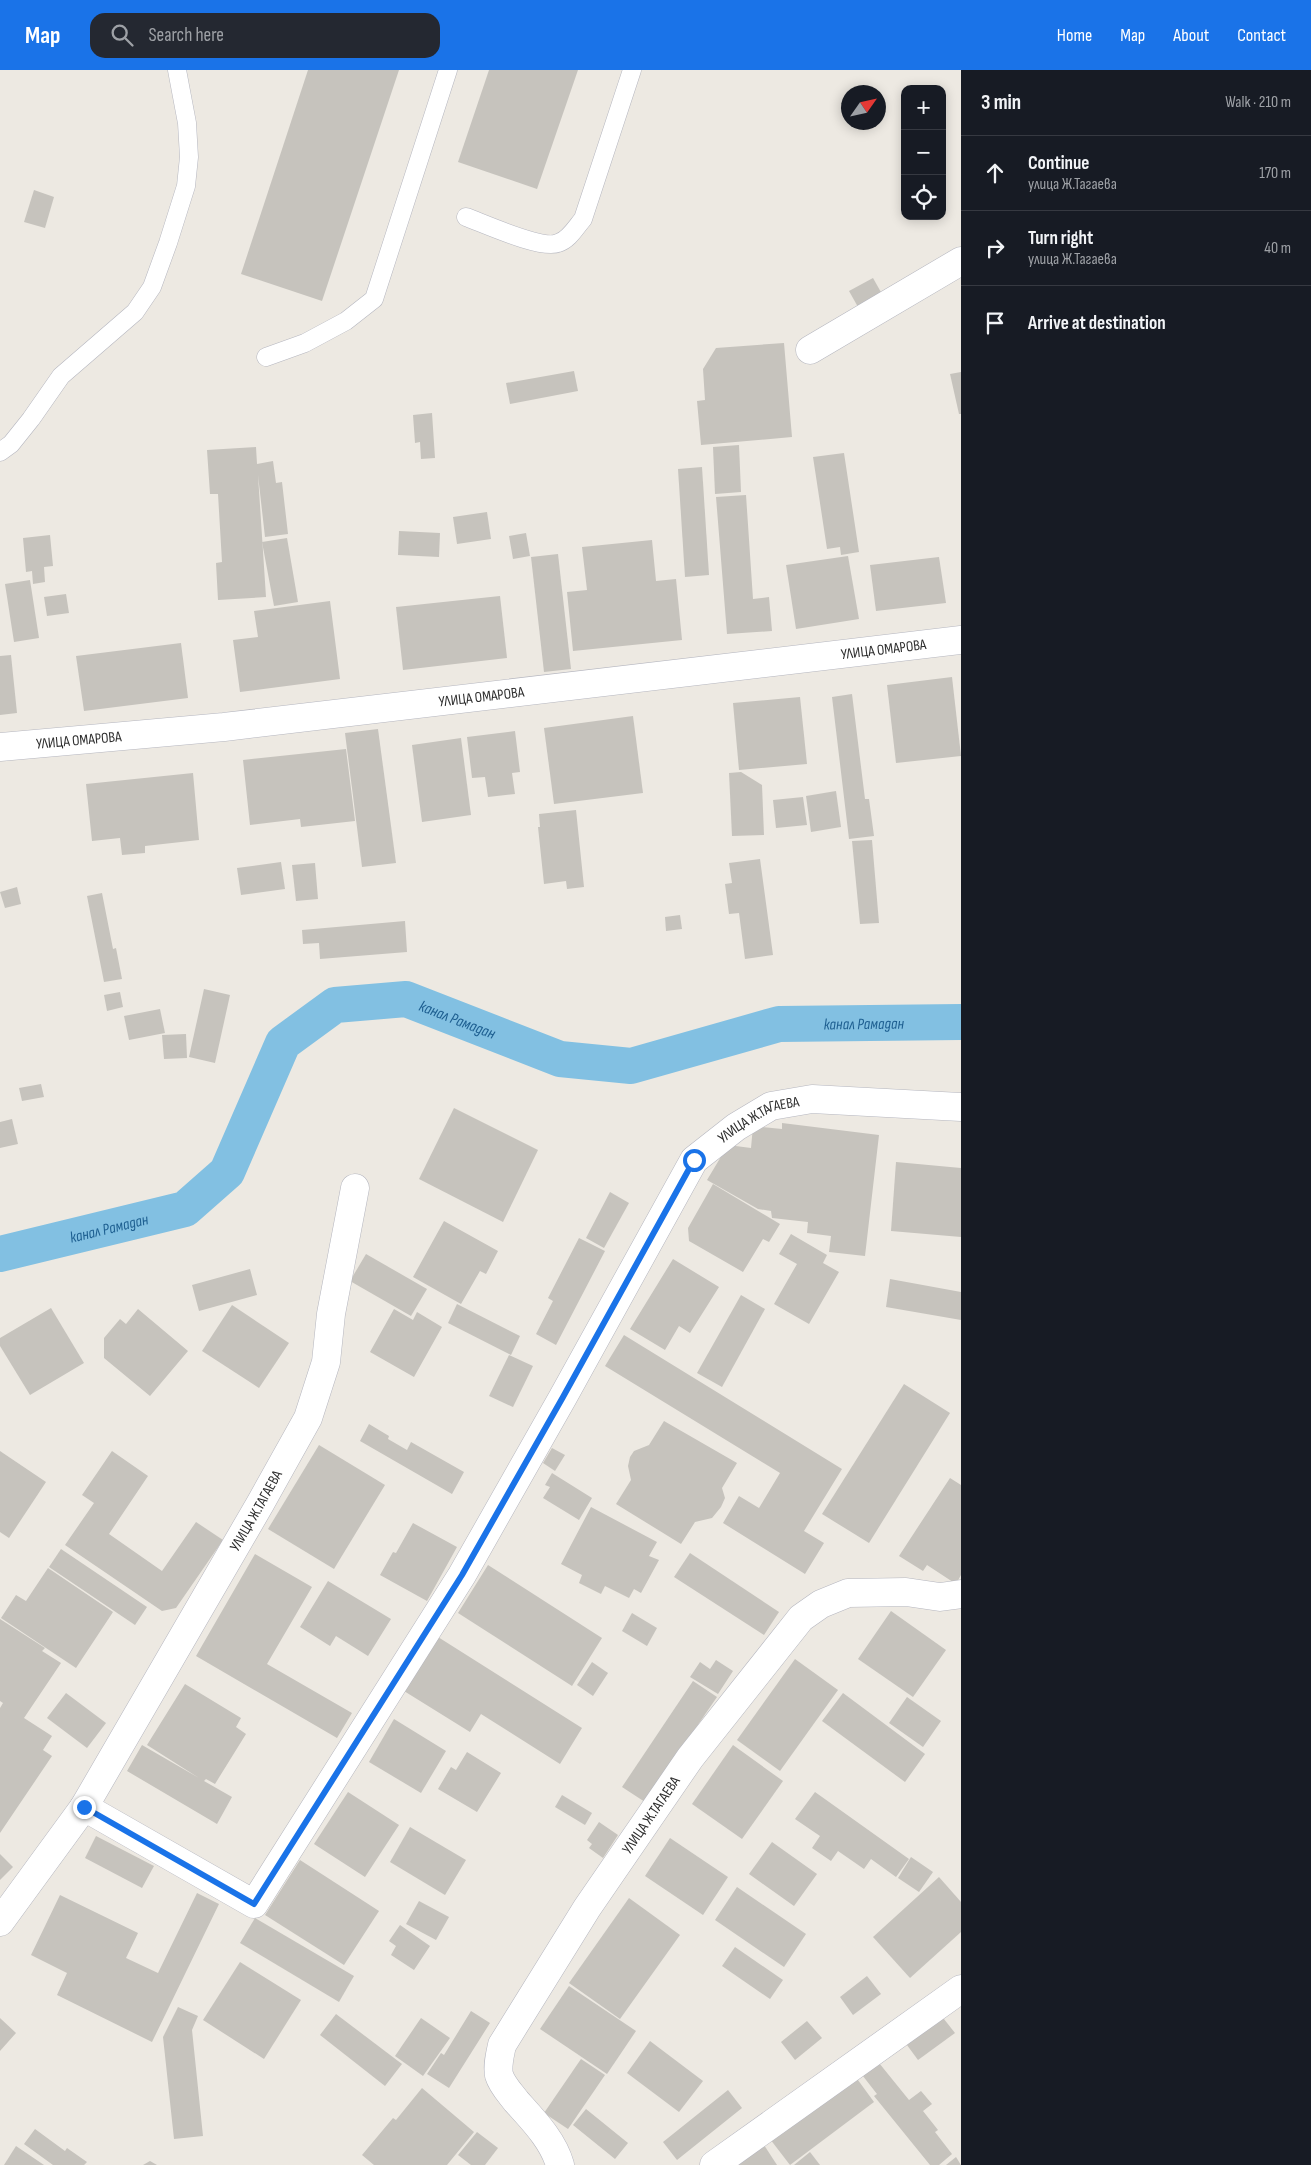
<!DOCTYPE html>
<meta charset="utf-8">
<style>
body{margin:0;font-family:"Sofia Sans Condensed",sans-serif;background:#242831;color:#f1f3f6}
.controls{position:absolute;right:15px;top:15px;display:grid;overflow:hidden;border-radius:10px;box-shadow:0 2px 12px #0003}
.controls button{width:45px;height:45px;display:grid;place-items:center;padding:0;border:0;border-bottom:1px solid #363941;background:#171b24;color:#f1f3f6;font:25px sans-serif}
.compass{position:absolute;left:841px;top:15px;width:45px;height:45px;border-radius:50%;background:#171b24;box-shadow:0 2px 12px #0003;rotate:56deg}
.stop{position:absolute;width:15px;height:15px;margin:-11px;border:4px solid #1a73e8;border-radius:50%;background:#fff}
.stop.end{background:#1a73e8;border-color:#fff;box-shadow:0 1px 5px #0008}
.list{margin:0;padding:0;list-style:none}
h2{display:flex;justify-content:space-between;align-items:center;height:65px;margin:0;padding:0 20px;font-size:21px}
h2 small{font-size:16px;font-weight:400;color:#9ea1a6}
.list li{display:grid;grid-template-columns:32px 1fr auto;gap:15px;align-items:center;box-sizing:border-box;height:75px;padding:0 20px;border-top:1px solid #363941}
.list b{display:block;font-size:19px;white-space:nowrap}
.list p{margin:0;font-size:16px;white-space:nowrap;color:#9ea1a6}
.list em{font-size:16px;font-style:normal;color:#9ea1a6}
.icon{flex:none;width:28px;height:28px;fill:none;stroke:currentColor;stroke-width:2;stroke-linecap:round;stroke-linejoin:round}
.map{position:relative;flex:none;width:961px;height:2095px;overflow:hidden}
header{display:flex;align-items:center;gap:30px;box-sizing:border-box;height:70px;padding:0 25px;background:#1a73e8;color:#fff}
header strong{font-size:24px}
nav{display:flex;gap:28px;margin-inline-start:auto;font-size:18px}
.search{width:350px;height:45px;background:#242831;display:flex;align-items:center;gap:12px;box-sizing:border-box;padding:0 18px;border-radius:15px;color:#9ea1a6;font-size:19px}
main{display:flex}
aside{flex:1;background:#171b24}
.map>svg:first-child{display:block}
</style>
<header>
<strong>Map</strong>
<div class="search"><svg class="icon" aria-label="search" viewBox="0 0 24 24"><circle cx="10" cy="10" r="6"/><path d="M15 15l6 6"/></svg>Search here</div>
<nav><a>Home</a><a>Map</a><a>About</a><a>Contact</a></nav>
</header>
<main>
<div class="map">
<svg width="961" height="2095" viewBox="0 0 961 2095">
<rect width="100%" height="100%" fill="#ede9e2"/>
<g fill="none" stroke-linecap="round" stroke-linejoin="round">
<!-- canal -->
<path stroke="#82c0e2" stroke-width="36" id="s1" d="M0 1184 185 1139 227 1102 283 973 335 935 406 929 560 989 631 996 779 954 961 952"/>
</g>
<!-- building -->
<g fill="#c6c3bd">
<polygon points="308,0 399,0 322,231 241,204"/>
<polygon points="489,0 578,0 537,119 458,92"/>
<polygon points="34,120 54,127 45,158 24,152"/>
<polygon points="873,208 882,224 858,237 849,221"/>
<polygon points="784,273 792,367 701,375 697,331 705,330 703,299 716,278"/>
<polygon points="574,301 578,321 510,334 506,313"/>
<polygon points="961,302 961,344 959,344 950,304"/>
<polygon points="432,343 435,388 421,389 420,372 415,373 413,345"/>
<polygon points="739,375 741,422 715,424 713,377"/>
<polygon points="256,377 257,394 273,391 276,413 282,412 288,464 265,467 258,405 266,527 218,530 216,493 222,492 218,424 210,424 207,380"/>
<polygon points="844,383 859,482 841,485 840,477 827,479 813,387"/>
<polygon points="702,397 709,505 685,507 678,399"/>
<polygon points="746,425 753,529 769,527 772,561 727,564 716,427"/>
<polygon points="487,442 491,469 457,474 453,447"/>
<polygon points="399,461 440,463 439,487 398,485"/>
<polygon points="526,463 530,486 513,489 509,466"/>
<polygon points="50,465 53,496 44,497 45,512 33,514 32,501 26,502 23,468"/>
<polygon points="287,468 298,532 274,536 262,472"/>
<polygon points="652,470 656,511 676,509 682,570 573,581 567,522 587,520 582,477"/>
<polygon points="558,484 571,599 544,602 531,487"/>
<polygon points="848,486 859,549 796,559 786,495"/>
<polygon points="939,487 946,533 876,541 870,495"/>
<polygon points="30,510 39,568 14,572 5,514"/>
<polygon points="66,524 69,543 47,546 44,527"/>
<polygon points="500,526 507,588 403,600 396,537"/>
<polygon points="330,531 340,609 240,622 233,570 258,567 254,541"/>
<polygon points="181,573 188,628 84,641 76,586"/>
<polygon points="11,585 17,643 0,645 0,586"/>
<polygon points="952,607 961,686 896,693 887,615"/>
<polygon points="852,624 865,729 869,729 874,766 849,769 832,627"/>
<polygon points="800,627 807,694 739,700 733,633"/>
<polygon points="633,646 643,723 554,734 544,658"/>
<polygon points="378,659 396,793 362,797 345,663"/>
<polygon points="515,661 520,702 512,703 515,724 488,727 485,707 472,708 467,667"/>
<polygon points="461,668 471,745 422,752 412,675"/>
<polygon points="346,679 355,751 301,757 300,749 250,755 243,690"/>
<polygon points="741,702 762,715 764,765 732,766 729,703"/>
<polygon points="193,703 199,770 145,776 145,783 122,785 120,768 92,771 86,714"/>
<polygon points="836,721 841,757 811,762 806,726"/>
<polygon points="803,727 807,755 776,758 773,730"/>
<polygon points="576,740 584,817 567,819 566,811 544,814 538,757 540,757 539,744"/>
<polygon points="872,770 879,853 860,854 852,771"/>
<polygon points="760,789 773,885 745,889 739,843 729,844 725,814 732,813 729,793"/>
<polygon points="281,792 285,819 241,825 237,798"/>
<polygon points="315,793 318,829 296,831 292,795"/>
<polygon points="17,817 21,834 5,838 0,822"/>
<polygon points="102,823 113,879 116,878 122,909 104,912 87,826"/>
<polygon points="680,845 682,859 666,861 665,847"/>
<polygon points="405,851 407,882 320,889 319,873 303,874 302,860"/>
<polygon points="204,919 230,925 215,993 189,987"/>
<polygon points="120,922 123,937 107,941 104,925"/>
<polygon points="160,939 165,963 129,970 124,946"/>
<polygon points="186,964 187,988 164,989 162,965"/>
<polygon points="41,1014 44,1027 22,1031 19,1018"/>
<polygon points="454,1038 538,1080 503,1152 419,1109"/>
<polygon points="12,1049 18,1074 0,1078 0,1052"/>
<polygon points="782,1053 879,1065 865,1186 829,1182 831,1166 807,1163 808,1152 772,1148 771,1141 758,1139 707,1110 728,1075 751,1078 753,1056 782,1059"/>
<polygon points="896,1092 961,1098 961,1167 891,1161"/>
<polygon points="713,1114 780,1154 769,1172 763,1169 743,1202 689,1171 688,1158"/>
<polygon points="610,1122 629,1133 604,1178 586,1168"/>
<polygon points="444,1151 498,1181 486,1204 480,1201 461,1234 413,1207"/>
<polygon points="791,1164 827,1185 823,1193 839,1202 809,1254 774,1234 797,1194 779,1184"/>
<polygon points="579,1168 605,1181 556,1275 536,1264 553,1231 548,1228"/>
<polygon points="366,1184 427,1219 411,1246 350,1211"/>
<polygon points="673,1189 719,1217 690,1263 679,1256 665,1280 630,1259"/>
<polygon points="250,1199 257,1225 199,1241 192,1215"/>
<polygon points="890,1209 961,1222 961,1250 886,1237"/>
<polygon points="741,1225 765,1239 722,1317 697,1303"/>
<polygon points="457,1234 520,1266 511,1285 448,1253"/>
<polygon points="232,1235 289,1273 259,1318 202,1281"/>
<polygon points="51,1238 84,1293 30,1325 0,1276 0,1268"/>
<polygon points="138,1239 188,1281 150,1326 104,1288 104,1268 120,1249 126,1254"/>
<polygon points="394,1239 413,1250 417,1242 442,1257 414,1307 370,1282"/>
<polygon points="624,1265 842,1399 804,1461 824,1473 805,1504 723,1453 739,1426 759,1438 780,1403 605,1296"/>
<polygon points="509,1285 533,1296 513,1337 489,1326"/>
<polygon points="904,1314 950,1343 869,1473 822,1444"/>
<polygon points="664,1351 737,1393 722,1418 725,1428 721,1437 712,1448 695,1452 681,1474 616,1434 631,1410 628,1396 630,1387 634,1381 649,1375"/>
<polygon points="369,1354 389,1366 388,1369 407,1380 411,1372 464,1402 452,1424 360,1371"/>
<polygon points="319,1375 385,1415 334,1499 268,1459"/>
<polygon points="552,1378 565,1385 555,1401 543,1393"/>
<polygon points="0,1381 46,1412 9,1468 0,1462"/>
<polygon points="112,1381 148,1406 109,1464 162,1501 196,1452 223,1470 176,1538 162,1541 65,1475 94,1433 82,1425"/>
<polygon points="552,1403 592,1428 579,1450 543,1428 550,1417 545,1415"/>
<polygon points="950,1408 961,1415 961,1505 956,1514 927,1495 923,1501 899,1486"/>
<polygon points="591,1437 657,1472 649,1486 659,1490 641,1523 634,1519 629,1528 605,1516 601,1524 579,1513 582,1505 561,1494"/>
<polygon points="413,1453 457,1477 427,1531 380,1505 393,1482 396,1483"/>
<polygon points="61,1479 147,1537 135,1555 49,1497"/>
<polygon points="690,1483 779,1542 764,1565 674,1507"/>
<polygon points="255,1484 312,1517 267,1594 352,1643 337,1668 196,1586"/>
<polygon points="488,1495 602,1568 572,1616 458,1543"/>
<polygon points="48,1498 113,1542 76,1598 1,1548 16,1525 26,1531"/>
<polygon points="328,1511 391,1549 368,1586 336,1566 330,1576 300,1557"/>
<polygon points="891,1541 946,1580 913,1627 858,1589"/>
<polygon points="632,1543 657,1558 647,1576 622,1561"/>
<polygon points="0,1549 45,1578 42,1581 61,1593 24,1648 52,1666 43,1680 52,1686 0,1763 0,1638 3,1633 0,1631"/>
<polygon points="438,1567 582,1658 560,1694 481,1644 470,1662 404,1621"/>
<polygon points="795,1589 838,1620 780,1701 737,1670"/>
<polygon points="716,1590 733,1601 718,1624 690,1607 700,1592 710,1599"/>
<polygon points="592,1592 608,1603 593,1626 577,1615"/>
<polygon points="693,1611 717,1627 645,1732 622,1717"/>
<polygon points="185,1614 241,1648 236,1657 246,1664 215,1714 206,1709 204,1711 232,1727 217,1754 127,1701 142,1675 199,1708 147,1675"/>
<polygon points="66,1623 106,1653 87,1678 47,1648"/>
<polygon points="843,1623 925,1684 905,1712 822,1651"/>
<polygon points="907,1627 941,1651 923,1677 889,1653"/>
<polygon points="394,1649 446,1681 421,1723 369,1692"/>
<polygon points="733,1675 783,1711 742,1769 692,1734"/>
<polygon points="467,1682 501,1703 477,1742 438,1719 451,1697 456,1700"/>
<polygon points="348,1722 399,1755 365,1807 314,1774"/>
<polygon points="815,1722 909,1789 896,1807 871,1789 864,1799 838,1781 831,1791 812,1778 820,1766 795,1749"/>
<polygon points="562,1725 592,1743 585,1755 555,1737"/>
<polygon points="599,1752 618,1765 603,1788 589,1778 592,1774 587,1770"/>
<polygon points="410,1757 466,1790 445,1825 390,1792"/>
<polygon points="96,1766 154,1796 142,1818 85,1788"/>
<polygon points="670,1768 728,1807 703,1845 645,1806"/>
<polygon points="772,1772 817,1804 794,1836 749,1804"/>
<polygon points="0,1784 13,1797 0,1810"/>
<polygon points="911,1787 933,1802 919,1822 898,1808"/>
<polygon points="300,1790 379,1841 344,1895 265,1845"/>
<polygon points="939,1807 961,1832 961,1862 910,1908 873,1867"/>
<polygon points="737,1817 806,1864 784,1897 715,1850"/>
<polygon points="197,1823 219,1834 152,1972 57,1925 67,1903 31,1885 60,1825 138,1863 126,1888 158,1903"/>
<polygon points="629,1828 680,1865 620,1949 569,1913"/>
<polygon points="419,1831 449,1847 436,1870 406,1854"/>
<polygon points="255,1848 354,1906 339,1932 240,1873"/>
<polygon points="400,1855 430,1876 414,1900 391,1885 396,1876 389,1871"/>
<polygon points="735,1877 783,1910 770,1929 722,1896"/>
<polygon points="240,1892 301,1930 264,1989 203,1950"/>
<polygon points="867,1906 881,1924 853,1945 840,1927"/>
<polygon points="569,1916 636,1961 607,2004 540,1959"/>
<polygon points="178,1937 198,1946 192,1960 203,2066 174,2069 163,1967"/>
<polygon points="471,1941 490,1953 449,2018 427,2004 441,1983 444,1985"/>
<polygon points="336,1944 402,1994 385,2016 320,1965"/>
<polygon points="940,1944 955,1963 918,1990 904,1971"/>
<polygon points="0,1948 16,1963 0,1981"/>
<polygon points="421,1948 450,1968 423,2006 395,1986"/>
<polygon points="807,1951 822,1968 795,1990 781,1972"/>
<polygon points="650,1971 703,2011 679,2042 627,2003"/>
<polygon points="875,1988 909,2030 921,2021 932,2034 923,2041 938,2060 935,2062 952,2084 939,2095 930,2095 874,2026 877,2024 859,2001"/>
<polygon points="581,1989 605,2005 568,2059 544,2043"/>
<polygon points="855,2006 874,2032 790,2095 770,2069"/>
<polygon points="422,2018 474,2062 447,2095 374,2095 362,2085 393,2048 396,2050"/>
<polygon points="728,2020 742,2038 677,2090 663,2072"/>
<polygon points="586,2039 628,2073 615,2089 573,2055"/>
<polygon points="35,2059 65,2081 67,2078 87,2092 84,2095 53,2095 24,2074"/>
<polygon points="477,2062 498,2078 485,2095 471,2095 458,2085"/>
<polygon points="764,2075 777,2095 734,2095"/>
<polygon points="16,2076 44,2095 4,2095"/>
<polygon points="810,2082 820,2095 794,2095"/>
<polygon points="956,2087 961,2095 946,2095"/>
<polygon points="150,2091 157,2095 143,2095"/>
</g>
<g fill="none" stroke-linecap="round" stroke-linejoin="round">
<defs>
<g id="service">
<path d="M466 147C485 154 542 180 558 173 569 170 576 157 583 149L632 0"/>
<polyline points="266,287 305,273 346,251 374,229 448,0"/>
<polyline points="0,382 11,374 31,349 61,306 135,242 152,217 168,173 186,116 189,87 187,53 177,0"/>
</g>
<g id="minor">
<polyline points="810,280 961,191"/>
<path id="s2" d="M0 677 224 657 961 570"/>
<path id="s3" d="M84 1737 254 1834 462 1505 563 1327 694 1090 736 1057 771 1036 812 1029 961 1037"/>
<path id="s4" d="M0 1852 84 1737 260 1434 308 1348 326 1292 331 1244 355 1118"/>
<path id="s5" d="M560 2095C553 2070 533 2050 516 2031 510 2023 502 2015 499 2005 497 1995 500 1985 502 1975L587 1838 690 1688 801 1548 821 1534 848 1523 906 1522 940 1527 961 1524"/>
<polyline points="714,2095 961,1919"/>
</g>
</defs>
<!-- service casing -->
<use href="#service" stroke="#b5b6bf" stroke-width="19"/>
<!-- minor casing -->
<use href="#minor" stroke="#b5b6bf" stroke-width="29"/>
<!-- service -->
<use href="#service" stroke="#fff" stroke-width="18"/>
<!-- minor -->
<use href="#minor" stroke="#fff" stroke-width="28"/>
</g>
<g fill="none" stroke-linecap="round" stroke-linejoin="round">
<!-- route -->
<polyline stroke="#1a73e8" stroke-width="6" points="84,1737 254,1834 462,1505 563,1327 694,1090"/>
</g>
<g text-anchor="middle" stroke-width="4" stroke-linejoin="round" paint-order="stroke">
<!-- street labels -->
<g font-size="15" fill="#2d2d2d" stroke="#fff">
<text dy="5" stroke="none"><textPath href="#s2" startOffset="889">УЛИЦА ОМАРОВА</textPath></text>
<text dy="5" stroke="none"><textPath href="#s2" startOffset="484">УЛИЦА ОМАРОВА</textPath></text>
<text dy="5" stroke="none"><textPath href="#s2" startOffset="79">УЛИЦА ОМАРОВА</textPath></text>
<text dy="5" stroke="none"><textPath href="#s3" startOffset="1138">УЛИЦА Ж.ТАГАЕВА</textPath></text>
<text dy="5" stroke="none"><textPath href="#s4" startOffset="485">УЛИЦА Ж.ТАГАЕВА</textPath></text>
<text dy="5" stroke="none"><textPath href="#s5" startOffset="414">УЛИЦА Ж.ТАГАЕВА</textPath></text>
</g>
<!-- water labels -->
<g font-size="16" font-style="italic" fill="#1e5f91" stroke="#fff">
<text dy="6" stroke="none"><textPath href="#s1" startOffset="578">канал Рамадан</textPath></text>
<text dy="6" stroke="none"><textPath href="#s1" startOffset="998">канал Рамадан</textPath></text>
<text dy="6" stroke="none"><textPath href="#s1" startOffset="112">канал Рамадан</textPath></text>
</g>
</g>
</svg>
<div class="controls">
<button>+</button>
<button>−</button>
<button><svg class="icon" aria-label="locate" viewBox="0 0 24 24"><circle cx="12" cy="12" r="6"/><path d="M12 2v4M12 18v4M2 12h4M18 12h4"/></svg></button>
</div>
<svg class="compass" viewBox="-18 -18 36 36"><path d="M0-13l5 13h-10z" fill="#e53935"/><path d="M0 13l5-13h-10z" fill="#9ea1a6"/></svg>
<div class="stop" style="left:694px;top:1090px"></div>
<div class="stop end" style="left:84px;top:1737px"></div>
</div>
<aside>
<h2>3 min<small>Walk · 210 m</small></h2>
<ul class="list">
<li><svg class="icon" aria-label="ahead" viewBox="0 0 24 24"><path d="M12 20V5M6 11l6-6 6 6"/></svg><div><b>Continue</b><p>улица Ж.Тагаева</p></div><em>170 m</em></li>
<li><svg class="icon" aria-label="right" viewBox="0 0 24 24"><path d="M7 20v-9h11M14 6l5 5-5 5"/></svg><div><b>Turn right</b><p>улица Ж.Тагаева</p></div><em>40 m</em></li>
<li><svg class="icon" aria-label="arrive" viewBox="0 0 24 24"><path d="M6 21V4h12l-3 4 3 4H6"/></svg><div><b>Arrive at destination</b></div></li>
</ul>
</aside>
</main>
